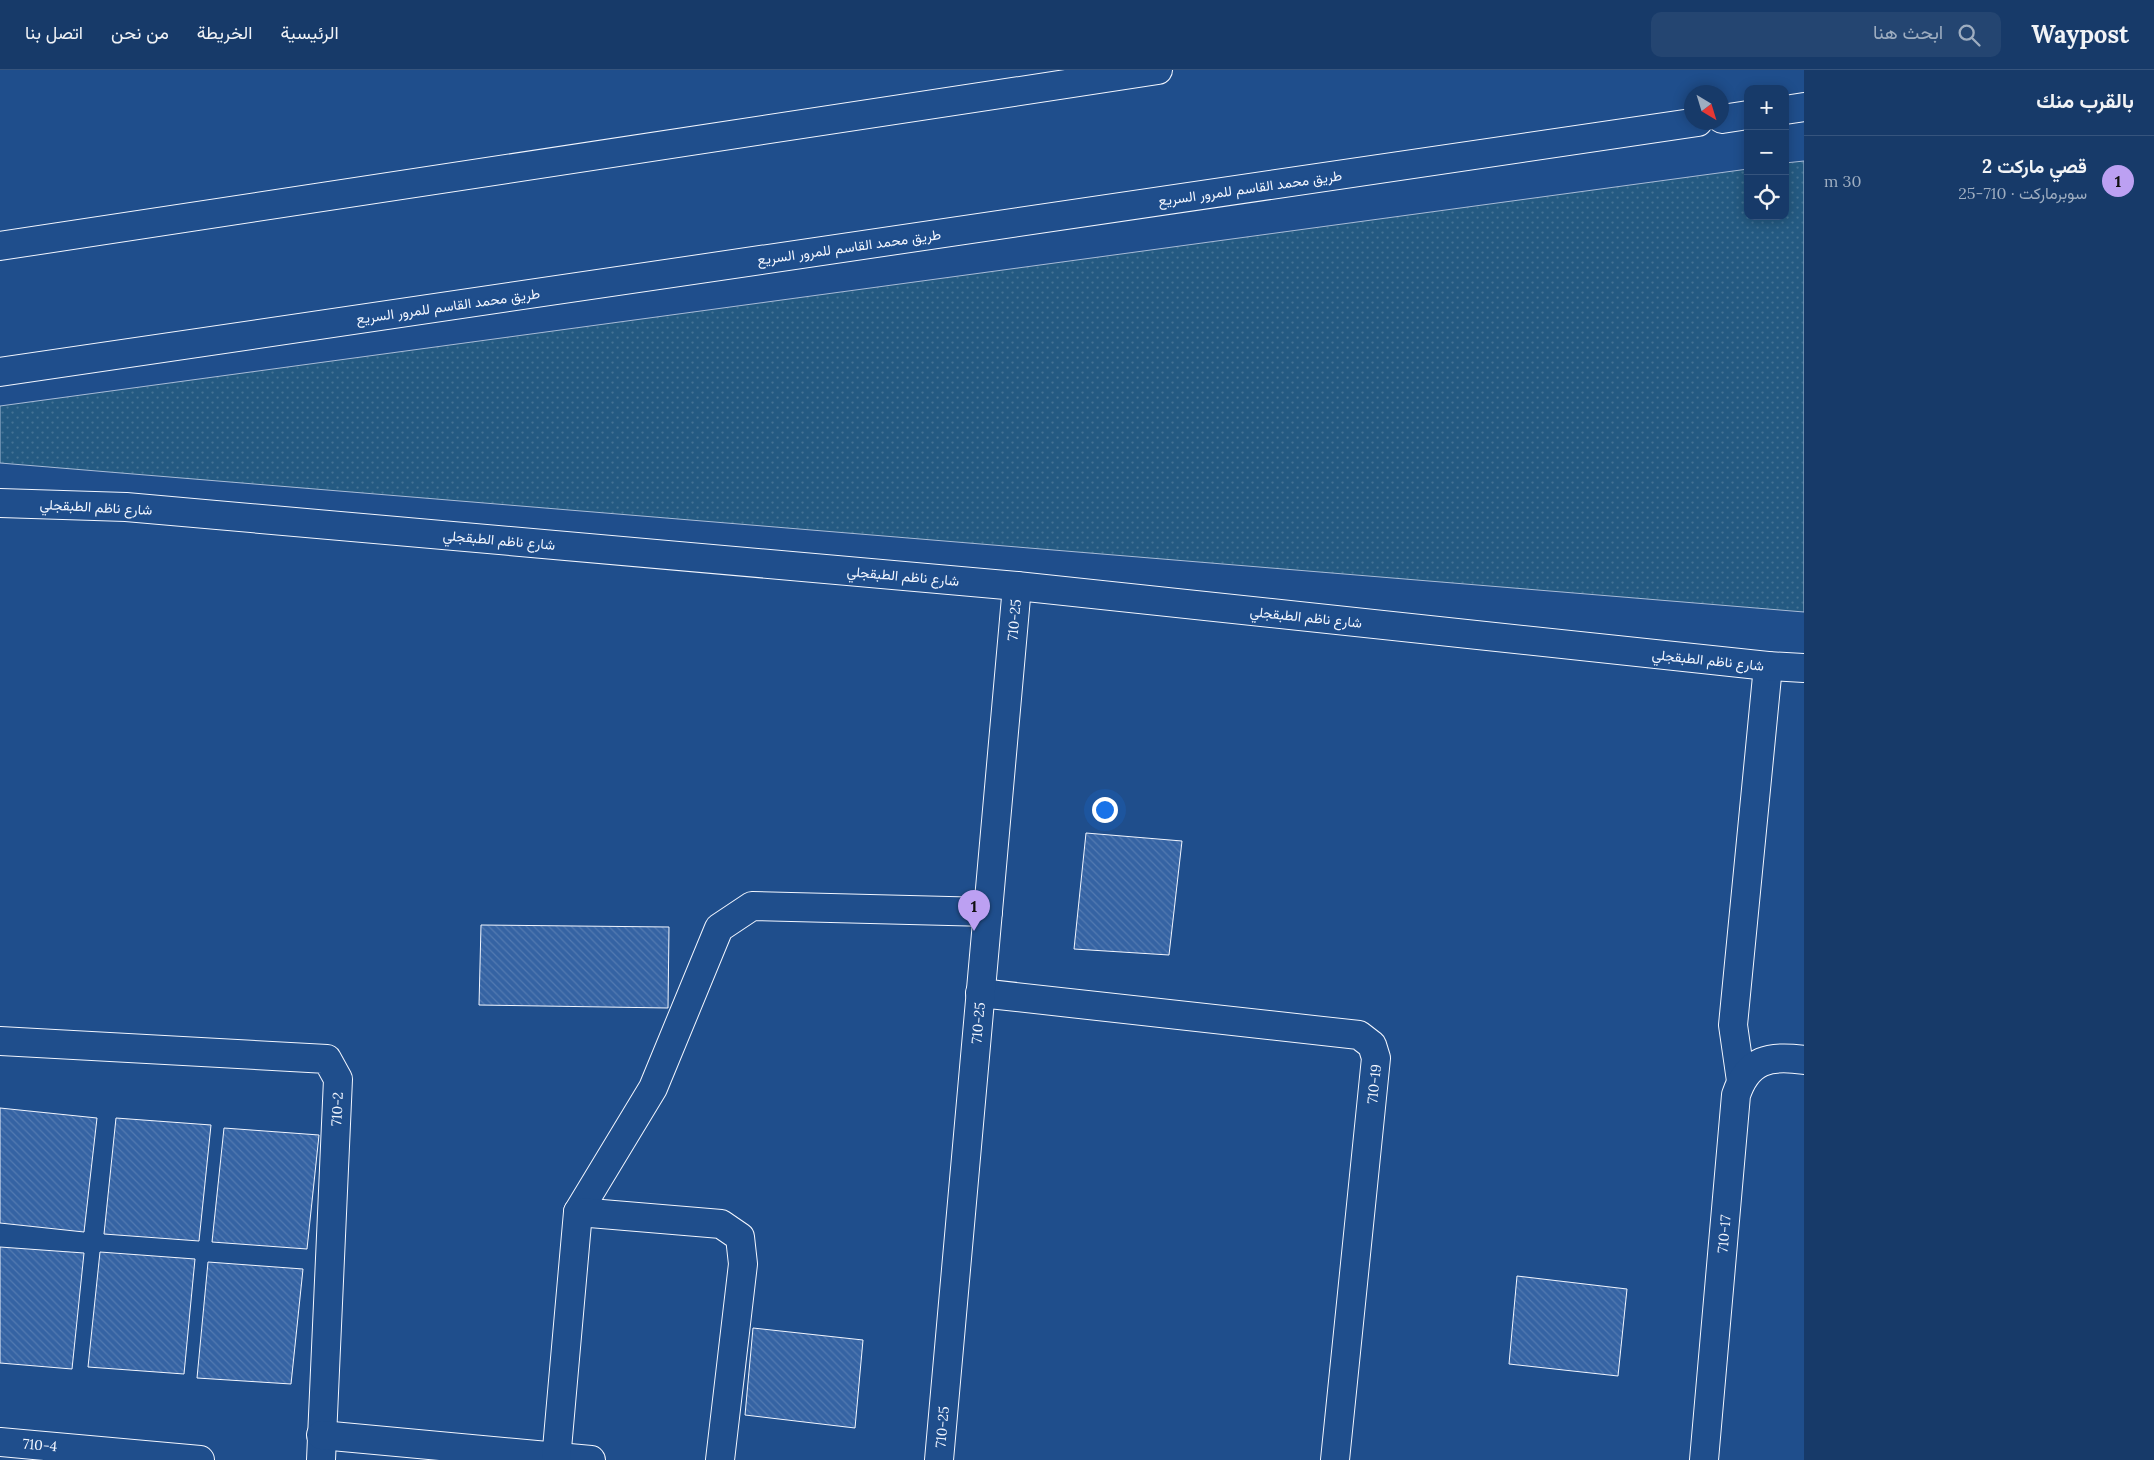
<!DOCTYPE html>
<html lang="ar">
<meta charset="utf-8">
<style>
body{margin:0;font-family:Lora,Vazirmatn,serif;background:#244571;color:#f1f3f6;direction:rtl}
.controls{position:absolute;right:15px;top:15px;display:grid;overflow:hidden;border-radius:10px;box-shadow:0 2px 12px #0003}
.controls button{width:45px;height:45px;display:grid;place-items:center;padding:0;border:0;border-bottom:1px solid #36547d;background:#173a69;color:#f1f3f6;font:25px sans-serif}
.compass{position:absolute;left:1684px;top:15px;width:45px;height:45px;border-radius:50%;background:#173a69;box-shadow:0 2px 12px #0003;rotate:142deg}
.you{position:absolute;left:1104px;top:739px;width:18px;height:18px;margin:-12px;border:4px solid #fff;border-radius:50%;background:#1a73e8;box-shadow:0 0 0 8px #1a73e833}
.badge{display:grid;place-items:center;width:32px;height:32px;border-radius:50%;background:#bca0f2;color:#111;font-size:16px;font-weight:700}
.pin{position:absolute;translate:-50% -41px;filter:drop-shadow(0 1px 2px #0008)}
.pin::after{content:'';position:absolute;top:26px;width:18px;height:15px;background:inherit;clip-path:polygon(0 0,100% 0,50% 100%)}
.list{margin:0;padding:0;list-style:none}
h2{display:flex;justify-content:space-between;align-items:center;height:65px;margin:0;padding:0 20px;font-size:21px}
h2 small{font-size:16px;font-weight:400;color:#9eadc0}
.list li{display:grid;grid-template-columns:32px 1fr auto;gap:15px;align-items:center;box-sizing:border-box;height:90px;padding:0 20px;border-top:1px solid #36547d}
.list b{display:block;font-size:19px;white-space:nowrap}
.list p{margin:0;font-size:16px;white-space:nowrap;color:#9eadc0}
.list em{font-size:16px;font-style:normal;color:#9eadc0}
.icon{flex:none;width:28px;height:28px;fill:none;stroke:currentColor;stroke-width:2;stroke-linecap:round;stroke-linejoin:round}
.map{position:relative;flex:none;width:1804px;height:1390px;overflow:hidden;direction:ltr}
header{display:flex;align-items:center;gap:30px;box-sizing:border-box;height:70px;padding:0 25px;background:#173a69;border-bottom:1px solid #36547d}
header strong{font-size:24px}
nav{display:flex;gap:28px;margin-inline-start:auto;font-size:18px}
.search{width:350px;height:45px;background:#244571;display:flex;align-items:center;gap:12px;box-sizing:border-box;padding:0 18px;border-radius:10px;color:#9eadc0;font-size:19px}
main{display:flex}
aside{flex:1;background:#173a69}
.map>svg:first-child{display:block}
</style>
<header>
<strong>Waypost</strong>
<div class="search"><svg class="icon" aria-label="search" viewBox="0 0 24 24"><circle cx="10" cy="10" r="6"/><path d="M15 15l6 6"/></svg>ابحث هنا</div>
<nav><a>الرئيسية</a><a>الخريطة</a><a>من نحن</a><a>اتصل بنا</a></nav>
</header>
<main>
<aside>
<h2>بالقرب منك<small></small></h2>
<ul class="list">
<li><span class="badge">1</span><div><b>قصي ماركت 2</b><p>سوبرماركت · 710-25</p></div><em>30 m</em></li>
</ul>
</aside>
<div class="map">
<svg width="1804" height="1390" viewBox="0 0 1804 1390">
<defs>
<pattern id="grass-dots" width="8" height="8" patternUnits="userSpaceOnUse" patternTransform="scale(1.25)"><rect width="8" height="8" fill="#245a82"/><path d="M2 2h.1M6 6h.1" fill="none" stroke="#447295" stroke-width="1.8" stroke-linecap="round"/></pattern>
<pattern id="building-back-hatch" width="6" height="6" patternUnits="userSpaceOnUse" patternTransform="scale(1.25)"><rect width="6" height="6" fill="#3563a3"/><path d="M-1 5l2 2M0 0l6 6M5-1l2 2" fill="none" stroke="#537ab1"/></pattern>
</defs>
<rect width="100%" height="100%" fill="#1f4e8c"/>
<!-- grass -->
<polygon fill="url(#grass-dots)" stroke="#a8bbd7" points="1804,91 1804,542 0,393 0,336 1748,99 1748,146 1785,146 1785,93"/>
<!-- building -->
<g fill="url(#building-back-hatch)" stroke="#f2f6ff">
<polygon points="1086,763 1182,771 1169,885 1074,879"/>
<polygon points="481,855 669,857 668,938 479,935"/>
<polygon points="0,1038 97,1048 84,1162 0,1153"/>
<polygon points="116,1048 211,1055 199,1171 104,1164"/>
<polygon points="224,1058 319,1065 307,1179 212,1172"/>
<polygon points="0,1177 84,1183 72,1299 0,1293"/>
<polygon points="100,1182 195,1189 184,1304 88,1297"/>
<polygon points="208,1192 303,1199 291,1314 197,1308"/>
<polygon points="1517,1206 1627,1219 1618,1306 1509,1294"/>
<polygon points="753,1258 863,1270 855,1358 745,1345"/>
</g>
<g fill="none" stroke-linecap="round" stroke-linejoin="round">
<defs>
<g id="street">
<polyline points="980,923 1359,965 1372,975 1376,988 1335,1390"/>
<polyline points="0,971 327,989 338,1009 321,1390"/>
<polyline points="1741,1011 1733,955 1768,596"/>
<polyline points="578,1142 653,1018 719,858 752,836 988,842"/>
<polyline points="321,1365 591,1390"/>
<polyline points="0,1372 200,1390"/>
<polyline points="556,1390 578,1142 721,1154 740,1167 743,1194 720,1390"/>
<polyline points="939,1390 1017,516"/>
<path d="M1704 1390 1736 1025C1748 989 1770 985 1804 990"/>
</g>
<polyline id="secondary" points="0,433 126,437 1017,516 1768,596 1804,598"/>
<g id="highway">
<polyline points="1785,40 1804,37"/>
<polyline points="1722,49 1748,45"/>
<polyline points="0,176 1158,0"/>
<polyline points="0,302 1698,52"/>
</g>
</defs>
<!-- street casing -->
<use href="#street" stroke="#f2f6ff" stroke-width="30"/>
<!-- secondary casing -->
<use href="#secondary" stroke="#f2f6ff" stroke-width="30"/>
<!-- highway casing -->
<use href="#highway" stroke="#f2f6ff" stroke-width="30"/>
<!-- street -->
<use href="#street" stroke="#1f4e8c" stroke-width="28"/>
<!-- secondary -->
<use href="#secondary" stroke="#1f4e8c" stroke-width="28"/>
<!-- highway -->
<use href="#highway" stroke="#1f4e8c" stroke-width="28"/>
</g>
<g text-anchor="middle" stroke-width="4" stroke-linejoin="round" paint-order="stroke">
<!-- street labels -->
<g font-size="14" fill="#f2f6ff" stroke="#1f4e8c">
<text transform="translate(1250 118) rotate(-8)" y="5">طريق محمد القاسم للمرور السريع</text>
<text transform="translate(849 177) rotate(-8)" y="5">طريق محمد القاسم للمرور السريع</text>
<text transform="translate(448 236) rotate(-8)" y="5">طريق محمد القاسم للمرور السريع</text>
<text transform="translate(96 437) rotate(3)" y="5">شارع ناظم الطبقجلي</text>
<text transform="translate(499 470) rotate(5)" y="5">شارع ناظم الطبقجلي</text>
<text transform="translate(903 506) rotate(5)" y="5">شارع ناظم الطبقجلي</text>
<text transform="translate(1306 547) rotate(6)" y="5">شارع ناظم الطبقجلي</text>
<text transform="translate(1014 550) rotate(-85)" y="5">710-25</text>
<text transform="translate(1708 590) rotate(6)" y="5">شارع ناظم الطبقجلي</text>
<text transform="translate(978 953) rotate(-85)" y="5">710-25</text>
<text transform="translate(1374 1014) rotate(-84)" y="5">710-19</text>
<text transform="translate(337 1039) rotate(-87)" y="5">710-2</text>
<text transform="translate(1724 1164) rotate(-85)" y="5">710-17</text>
<text transform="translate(942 1357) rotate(-85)" y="5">710-25</text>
<text transform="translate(40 1375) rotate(5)" y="5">710-4</text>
</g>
</g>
</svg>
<div class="controls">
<button>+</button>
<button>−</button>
<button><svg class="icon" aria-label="locate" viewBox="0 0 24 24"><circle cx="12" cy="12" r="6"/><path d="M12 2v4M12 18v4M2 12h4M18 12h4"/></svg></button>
</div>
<svg class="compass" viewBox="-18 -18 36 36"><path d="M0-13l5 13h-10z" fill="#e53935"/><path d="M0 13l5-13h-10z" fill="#9eadc0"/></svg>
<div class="you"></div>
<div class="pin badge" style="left:974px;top:861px">1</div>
</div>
</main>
